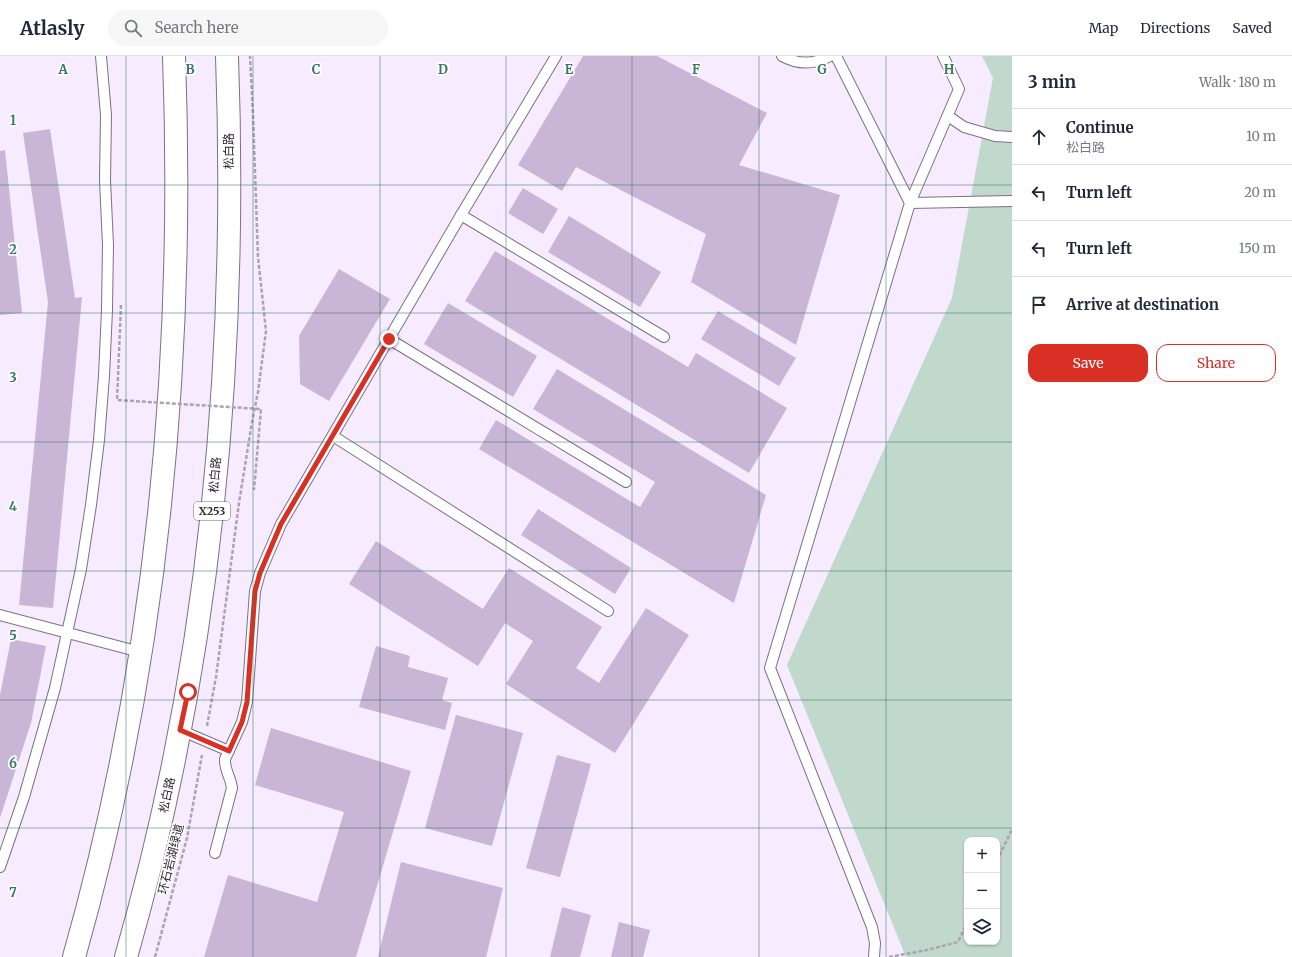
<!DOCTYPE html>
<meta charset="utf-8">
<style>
body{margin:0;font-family:Merriweather,"Noto Sans SC",serif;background:#f6f6f7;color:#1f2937}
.controls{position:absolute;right:12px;bottom:12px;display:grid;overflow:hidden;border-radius:8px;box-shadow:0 1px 3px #0004}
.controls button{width:36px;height:36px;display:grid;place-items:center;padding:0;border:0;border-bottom:1px solid #e0e1e3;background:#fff;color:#1f2937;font:20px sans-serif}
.stop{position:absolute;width:12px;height:12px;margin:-9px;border:3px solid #d93025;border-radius:50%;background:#fff}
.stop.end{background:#d93025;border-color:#fff;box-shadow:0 1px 4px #0008}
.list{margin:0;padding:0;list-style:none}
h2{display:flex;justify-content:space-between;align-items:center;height:52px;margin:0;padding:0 16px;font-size:17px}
h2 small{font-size:13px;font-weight:400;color:#747a83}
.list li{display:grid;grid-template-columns:26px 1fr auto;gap:12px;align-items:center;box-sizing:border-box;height:56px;padding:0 16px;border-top:1px solid #e0e1e3}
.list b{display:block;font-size:15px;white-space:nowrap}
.list p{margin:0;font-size:13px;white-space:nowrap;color:#747a83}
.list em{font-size:13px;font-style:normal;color:#747a83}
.actions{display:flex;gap:8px;padding:12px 16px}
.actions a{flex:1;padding:9px 0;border:1px solid #d93025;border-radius:12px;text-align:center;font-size:14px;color:#d93025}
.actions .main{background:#d93025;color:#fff}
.icon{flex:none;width:22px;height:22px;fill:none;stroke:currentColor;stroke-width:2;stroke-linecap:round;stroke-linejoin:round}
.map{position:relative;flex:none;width:1012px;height:901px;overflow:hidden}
header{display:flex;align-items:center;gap:24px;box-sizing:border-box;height:56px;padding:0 20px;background:#fff;border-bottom:1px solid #e0e1e3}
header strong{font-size:19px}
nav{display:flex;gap:22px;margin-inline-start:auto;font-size:14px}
.search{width:280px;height:36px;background:#f6f6f7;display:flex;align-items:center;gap:10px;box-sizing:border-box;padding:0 14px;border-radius:22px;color:#747a83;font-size:15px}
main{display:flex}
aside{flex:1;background:#fff}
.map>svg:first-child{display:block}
</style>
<header>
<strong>Atlasly</strong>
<div class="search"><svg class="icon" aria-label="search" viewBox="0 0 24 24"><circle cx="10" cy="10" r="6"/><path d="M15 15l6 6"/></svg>Search here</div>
<nav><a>Map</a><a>Directions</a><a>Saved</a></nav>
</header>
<main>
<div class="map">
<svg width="1012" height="901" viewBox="0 0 1012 901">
<rect width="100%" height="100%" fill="#f7ebff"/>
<!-- green -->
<path fill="#c0d9cc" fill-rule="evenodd" d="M982 0H1012V901H906L787 609 952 242 993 22ZM967 784H997V886H967Z"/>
<!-- building -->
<g fill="#c9b5d6">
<polygon points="583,0 657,0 767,57 739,109 840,139 796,289 691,226 706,178 576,111 562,135 518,109"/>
<polygon points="50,73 75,242 82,241 53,552 19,549 48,246 23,77"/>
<polygon points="5,94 22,257 0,259 0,95"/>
<polygon points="523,132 558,153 543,178 508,157"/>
<polygon points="569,160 661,216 640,251 548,196"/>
<polygon points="495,195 688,311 696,297 787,352 749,417 465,245"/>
<polygon points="339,213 390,243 329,345 300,328 299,280"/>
<polygon points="448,247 537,300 513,341 424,288"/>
<polygon points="718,255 796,302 779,330 701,283"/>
<polygon points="557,313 766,439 734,547 479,393 496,364 640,451 655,426 533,353"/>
<polygon points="538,453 631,512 615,538 521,479"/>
<polygon points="376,485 483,553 509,512 602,571 576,612 599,627 646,552 689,579 615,697 506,628 533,585 505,567 478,610 349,528"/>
<polygon points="11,583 46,590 31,667 0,762 0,639"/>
<polygon points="376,590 410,600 408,611 448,622 442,644 452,647 445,674 359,651"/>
<polygon points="456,659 523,677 492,790 425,772"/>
<polygon points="271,672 411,715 356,901 204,901 228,819 317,846 344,756 255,729"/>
<polygon points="557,699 591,708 560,821 526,812"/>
<polygon points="401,806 503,832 486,901 378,901"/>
<polygon points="562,851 591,859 580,901 550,901"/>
<polygon points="619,866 650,874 643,901 611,901"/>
</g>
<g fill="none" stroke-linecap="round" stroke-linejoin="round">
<defs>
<g id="lane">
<path d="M782 0C798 9 815 8 830 0"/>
<polyline points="836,0 910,147 770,612 872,871 875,887 874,901"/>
<polyline points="943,0 959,33 910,147 1012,145"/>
<polyline points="948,60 964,71 995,80 1012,81"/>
<polyline points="461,159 664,281"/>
<polyline points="389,283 626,426"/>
<polyline points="333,380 608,555"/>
<polyline points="0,559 140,596"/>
<polyline points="180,674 229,695"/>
<path d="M215 797 232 732C231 722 224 713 225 703L242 666 247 646 255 535 260 517 281 468 461 159 556 0"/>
<polyline points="0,811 24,741 55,632 81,513 91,449 99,384 104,320 107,254 108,189 105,124 106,59 101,0"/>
</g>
<g id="primary">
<path d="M74 901C157 609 185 302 174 0"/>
<path d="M126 901C210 609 238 303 227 0"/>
</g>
</defs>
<!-- lane casing -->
<use href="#lane" stroke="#7d7086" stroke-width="12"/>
<!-- primary casing -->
<use href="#primary" stroke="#7d7086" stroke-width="24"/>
<!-- path -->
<g stroke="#aca2b2" stroke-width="2.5" stroke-dasharray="4 2" stroke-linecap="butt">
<polyline points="207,670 216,621 239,447 252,366 258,336 266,275 258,201 253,59 250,0"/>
<polyline points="997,805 1012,773"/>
<polyline points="155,901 187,782 202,699"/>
<polyline points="889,901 927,894 958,886 967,867"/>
</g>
<!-- lane -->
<use href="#lane" stroke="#fff" stroke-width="10"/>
<!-- primary -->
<use href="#primary" stroke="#fff" stroke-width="22"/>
<!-- path-bridge -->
<polyline stroke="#aca2b2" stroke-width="2.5" stroke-dasharray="4 2" stroke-linecap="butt" points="121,249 117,344 261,353 254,434"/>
</g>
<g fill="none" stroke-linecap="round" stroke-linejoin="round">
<!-- route -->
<polyline stroke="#d93025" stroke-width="5" points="188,636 180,674 229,695 242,666 247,646 255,535 260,517 281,468 389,283"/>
</g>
<!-- grid -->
<path fill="none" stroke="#3a7865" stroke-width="1" stroke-opacity="0.55" d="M126 0V901M253 0V901M380 0V901M506 0V901M632 0V901M759 0V901M886 0V901M0 129H1012M0 257H1012M0 386H1012M0 515H1012M0 644H1012M0 772H1012"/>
<g text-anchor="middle" stroke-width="3.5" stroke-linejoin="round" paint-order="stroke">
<!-- shield labels -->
<rect fill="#fefefe" stroke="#6c686e" stroke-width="1" x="194" y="446" width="36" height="18" rx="3"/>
<g font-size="11" font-weight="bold" fill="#2e2831">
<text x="212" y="459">X253</text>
</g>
<!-- street labels -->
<g font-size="12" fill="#2e2831" stroke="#fefefe">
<text transform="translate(229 95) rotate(-90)" y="4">松白路</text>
<text transform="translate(215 419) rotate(-85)" y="4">松白路</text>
<text transform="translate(167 739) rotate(-78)" y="4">松白路</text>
<text transform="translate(171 803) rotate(-76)" y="4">环石岩湖绿道</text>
</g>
</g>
<g font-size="13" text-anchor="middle" font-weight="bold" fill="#3a7865" stroke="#fefefe" stroke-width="3.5" stroke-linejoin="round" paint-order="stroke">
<text x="63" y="18">A</text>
<text x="190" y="18">B</text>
<text x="316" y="18">C</text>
<text x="443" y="18">D</text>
<text x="569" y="18">E</text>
<text x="696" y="18">F</text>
<text x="822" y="18">G</text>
<text x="949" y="18">H</text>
<text x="13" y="69">1</text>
<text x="13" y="198">2</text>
<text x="13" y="326">3</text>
<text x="13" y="455">4</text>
<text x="13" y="584">5</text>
<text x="13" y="712">6</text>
<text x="13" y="841">7</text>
</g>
</svg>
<div class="controls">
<button>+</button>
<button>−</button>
<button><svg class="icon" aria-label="layers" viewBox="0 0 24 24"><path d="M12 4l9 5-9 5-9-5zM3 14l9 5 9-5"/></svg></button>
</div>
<div class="stop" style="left:188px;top:636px"></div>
<div class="stop end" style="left:389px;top:283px"></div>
</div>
<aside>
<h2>3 min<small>Walk · 180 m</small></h2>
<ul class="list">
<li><svg class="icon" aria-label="ahead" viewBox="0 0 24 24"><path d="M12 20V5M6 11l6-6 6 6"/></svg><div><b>Continue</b><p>松白路</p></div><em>10 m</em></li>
<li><svg class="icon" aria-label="left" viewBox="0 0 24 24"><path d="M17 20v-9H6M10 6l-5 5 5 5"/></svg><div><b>Turn left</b></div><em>20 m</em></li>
<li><svg class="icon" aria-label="left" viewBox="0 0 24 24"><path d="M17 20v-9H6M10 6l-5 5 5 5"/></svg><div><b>Turn left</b></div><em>150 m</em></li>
<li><svg class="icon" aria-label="arrive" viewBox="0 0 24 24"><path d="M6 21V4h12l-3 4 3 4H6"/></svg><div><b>Arrive at destination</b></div></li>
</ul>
<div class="actions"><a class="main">Save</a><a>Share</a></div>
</aside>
</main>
